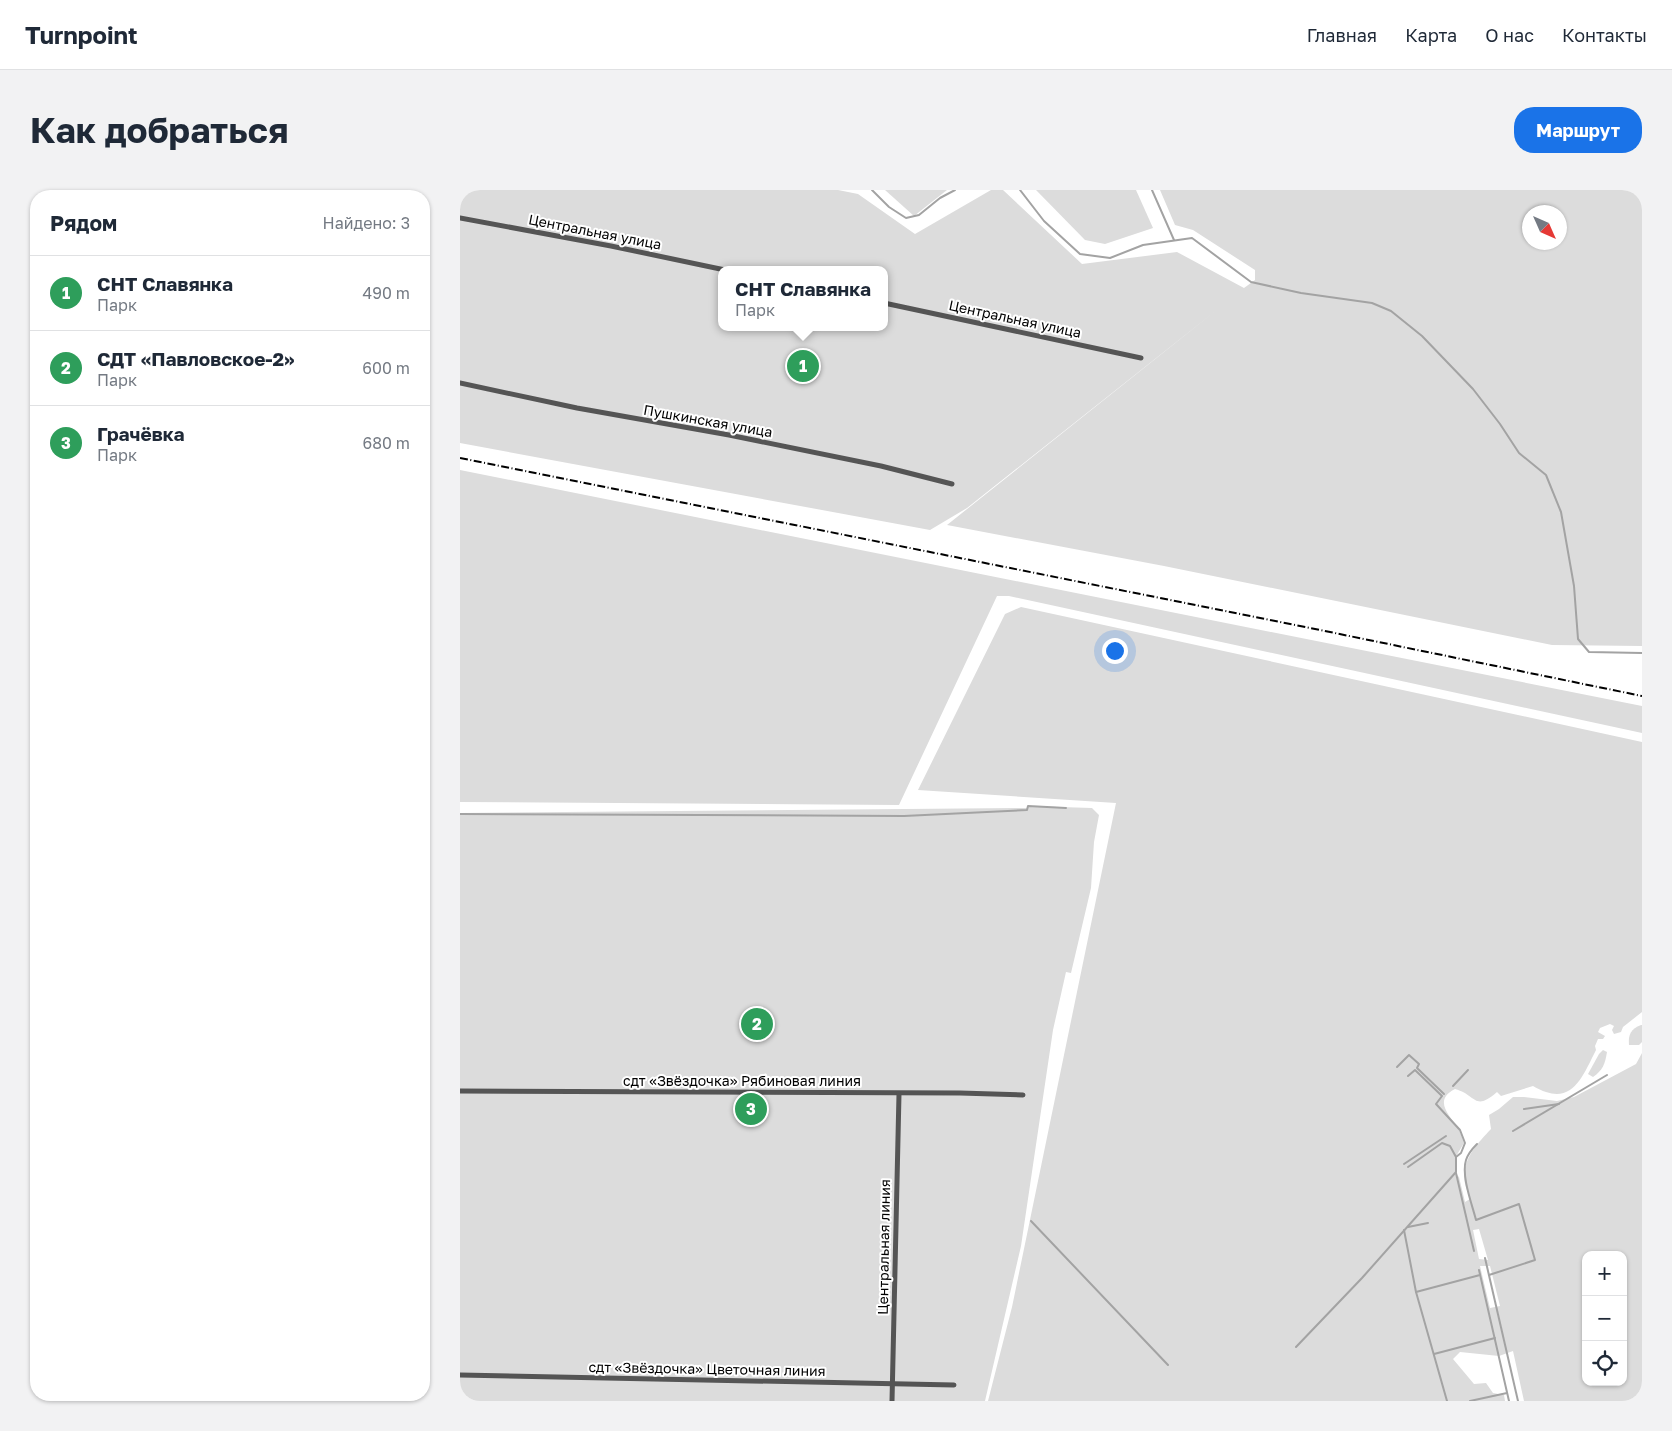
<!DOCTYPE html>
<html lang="ru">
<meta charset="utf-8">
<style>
body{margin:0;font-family:"Golos Text",sans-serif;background:#f2f2f3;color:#1f2937}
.controls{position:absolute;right:15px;bottom:15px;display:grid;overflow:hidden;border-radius:10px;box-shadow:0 1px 4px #0004}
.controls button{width:45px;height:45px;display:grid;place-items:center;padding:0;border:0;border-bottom:1px solid #e0e1e3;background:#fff;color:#1f2937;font:25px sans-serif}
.compass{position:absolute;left:1062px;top:15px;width:45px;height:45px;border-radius:50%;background:#fff;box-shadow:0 1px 4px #0004;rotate:135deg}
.you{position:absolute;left:654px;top:460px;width:18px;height:18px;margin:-12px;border:4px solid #fff;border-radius:50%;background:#1a73e8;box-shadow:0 0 0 8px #1a73e833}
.badge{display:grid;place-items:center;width:32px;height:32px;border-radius:50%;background:#1a73e8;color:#fff;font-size:16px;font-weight:700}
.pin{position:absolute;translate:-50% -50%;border:2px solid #fff;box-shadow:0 1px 5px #0006}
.popup{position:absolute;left:258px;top:76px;width:170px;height:65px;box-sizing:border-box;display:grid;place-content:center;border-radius:10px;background:#fff;filter:drop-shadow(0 1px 4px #0005);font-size:16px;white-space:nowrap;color:#747a83}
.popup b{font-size:19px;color:#1f2937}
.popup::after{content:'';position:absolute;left:50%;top:100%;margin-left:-10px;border:10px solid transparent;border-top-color:#fff}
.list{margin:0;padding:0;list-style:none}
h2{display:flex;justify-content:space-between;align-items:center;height:65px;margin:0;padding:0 20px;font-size:21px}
h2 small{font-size:16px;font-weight:400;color:#747a83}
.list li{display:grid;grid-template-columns:32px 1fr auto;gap:15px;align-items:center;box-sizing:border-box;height:75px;padding:0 20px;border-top:1px solid #e0e1e3}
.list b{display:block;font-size:19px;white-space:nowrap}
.list p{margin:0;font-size:16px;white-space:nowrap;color:#747a83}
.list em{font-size:16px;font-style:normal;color:#747a83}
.icon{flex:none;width:28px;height:28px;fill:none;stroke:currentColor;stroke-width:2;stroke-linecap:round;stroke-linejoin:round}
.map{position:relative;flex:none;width:1182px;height:1211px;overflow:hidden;border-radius:20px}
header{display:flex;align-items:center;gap:30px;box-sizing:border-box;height:70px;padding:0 25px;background:#fff;border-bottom:1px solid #e0e1e3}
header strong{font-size:24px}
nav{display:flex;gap:28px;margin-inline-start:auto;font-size:18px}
.intro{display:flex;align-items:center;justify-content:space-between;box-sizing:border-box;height:120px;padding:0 30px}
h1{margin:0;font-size:35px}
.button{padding:12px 22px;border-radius:20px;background:#1a73e8;color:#fff;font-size:18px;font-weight:700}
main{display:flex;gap:30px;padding:0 30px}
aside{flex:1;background:#fff;border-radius:20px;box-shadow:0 1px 4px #0004}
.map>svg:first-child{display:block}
</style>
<header>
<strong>Turnpoint</strong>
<nav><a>Главная</a><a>Карта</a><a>О нас</a><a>Контакты</a></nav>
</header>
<div class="intro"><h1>Как добраться</h1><a class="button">Маршрут</a></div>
<main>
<aside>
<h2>Рядом<small>Найдено: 3</small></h2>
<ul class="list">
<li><span class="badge" style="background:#2e9e5b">1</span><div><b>СНТ Славянка</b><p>Парк</p></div><em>490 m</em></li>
<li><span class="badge" style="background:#2e9e5b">2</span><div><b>СДТ «Павловское-2»</b><p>Парк</p></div><em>600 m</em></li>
<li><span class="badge" style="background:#2e9e5b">3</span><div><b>Грачёвка</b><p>Парк</p></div><em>680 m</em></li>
</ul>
</aside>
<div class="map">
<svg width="1182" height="1211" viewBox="0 0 1182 1211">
<rect width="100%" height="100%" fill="#fff"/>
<!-- green -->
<g fill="#dcdcdc" fill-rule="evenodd">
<path d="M0 0H378L398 4 455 44 531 0H543L622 74 717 62 784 98 795 90V80L733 40 715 35 700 0H1182V456L1092 455 704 376 487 335 763 115 507 318 470 340 0 253ZM1070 22H1100V52H1070ZM262 80H424V137H262Z"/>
<polygon points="425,0 487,0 454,26"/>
<polygon points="576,0 676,0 693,38 645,54 625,50"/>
<polygon points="0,280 1182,516 1182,543 549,406 537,406 439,615 0,612"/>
<path d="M561 417 1182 552V822L1163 837 1161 842 1154 844 1152 840 1154 836 1150 834 1140 838 1138 842 1145 846 1143 849H1138L1135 856 1136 860C1121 890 1111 918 1073 896L1041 906 1037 902C1014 922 1017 905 995 899 973 910 989 925 998 938 1001 943 1002 948 1004 953L995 968 996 984 999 987 1005 1012 1010 1009C1008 1002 1004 994 1004 986 1005 966 1018 953 1031 939L1029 925 1039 919 1053 907H1064L1097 911 1114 907 1176 874 1182 863V1211H1064L1053 1161 1039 1166 1000 1162 993 1169 1014 1194 1026 1193 1033 1203 1044 1205 1045 1211H528L552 1117 656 613 458 600 545 424ZM1019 1039 1028 1070 1019 1069 1013 1040ZM1126 1065H1163V1192H1126ZM1020 1076H1030L1040 1116 1030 1118Z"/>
<polygon points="568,616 632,618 639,625 634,652 631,698 611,783 606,782 593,840 561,1056 525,1211 0,1211 0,623 567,618"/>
<path d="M1181 835H1182V852L1179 855H1169C1168 844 1171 839 1181 835Z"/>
<path d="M1143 860 1147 862C1145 874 1143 880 1133 887L1128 884 1139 864Z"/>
</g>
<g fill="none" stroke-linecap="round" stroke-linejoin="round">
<!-- stream -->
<g stroke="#a3a3a3" stroke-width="2">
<polyline points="412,0 429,17 446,28 459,25 480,8 495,0"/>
<polyline points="560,0 584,31 620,64 650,68 683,55 732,48 791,92 841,103 912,113 931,121 962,146 1013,199 1040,234 1059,263 1086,285 1101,322 1114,396 1118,449 1129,462 1182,463"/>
<polyline points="692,0 714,50"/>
<polyline points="0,624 444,626 567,620 568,616 606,618"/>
<polyline points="937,877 949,865 959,874 957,878 984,904"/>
<polyline points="993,896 1008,880"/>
<polyline points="1064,919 1099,914"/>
<polyline points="1053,941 1147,885"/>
<path d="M1017 954C1012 959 1008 964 1006 970 1001 986 1012 1014 1016 1030L1059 1014 1075 1070 1029 1085"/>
<polyline points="944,974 986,946"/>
<polyline points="948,977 982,953 990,956 996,967"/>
<polyline points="996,983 1014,1061"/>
<polyline points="571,1031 708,1175"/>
<polyline points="948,1037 968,1033"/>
<polyline points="944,1040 956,1102 987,1211"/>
<polyline points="1025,1068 1058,1211"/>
<polyline points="1019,1080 1049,1211"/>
<polyline points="956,1102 1020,1085"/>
<polyline points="836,1157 902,1088 996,982 996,967 1001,963 1005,953 1000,940 976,914 982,906 955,880 948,886"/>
<polyline points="974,1164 1035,1148"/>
<polyline points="1010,1211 1047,1203"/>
</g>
<!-- street -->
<g stroke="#555" stroke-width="5">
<polyline points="0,28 151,56 265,80"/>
<polyline points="424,113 681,168"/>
<polyline points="0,193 117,218 269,245 421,276 492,294"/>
<polyline points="0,901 500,903 563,905"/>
<polyline points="0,1185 494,1195"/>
<polyline points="432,1211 439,904"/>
</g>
<!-- rail -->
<polyline stroke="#000" stroke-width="2" stroke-dasharray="8 2.5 1 2.5" stroke-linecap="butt" points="0,268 860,440 1182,506"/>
</g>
<g text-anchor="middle" stroke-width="4" stroke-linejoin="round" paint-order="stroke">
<!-- street labels -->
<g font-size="14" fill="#000" stroke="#fff">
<text transform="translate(135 42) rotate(11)" y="5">Центральная улица</text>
<text transform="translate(555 129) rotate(12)" y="5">Центральная улица</text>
<text transform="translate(248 231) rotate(10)" y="5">Пушкинская улица</text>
<text x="282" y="896">сдт «Звёздочка» Рябиновая линия</text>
<text transform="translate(424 1057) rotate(-89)" y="5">Центральная линия</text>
<text transform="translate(247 1179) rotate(1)" y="5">сдт «Звёздочка» Цветочная линия</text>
</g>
</g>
</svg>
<div class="controls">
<button>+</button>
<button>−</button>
<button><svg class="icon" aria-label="locate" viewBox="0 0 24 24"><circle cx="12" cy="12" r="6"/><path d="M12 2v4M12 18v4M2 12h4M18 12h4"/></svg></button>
</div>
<svg class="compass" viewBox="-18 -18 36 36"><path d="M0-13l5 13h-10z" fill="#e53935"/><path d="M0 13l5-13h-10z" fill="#747a83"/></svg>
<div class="you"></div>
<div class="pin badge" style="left:343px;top:176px;background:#2e9e5b">1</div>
<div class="popup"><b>СНТ Славянка</b>Парк</div>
<div class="pin badge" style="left:297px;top:834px;background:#2e9e5b">2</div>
<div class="pin badge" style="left:291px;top:919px;background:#2e9e5b">3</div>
</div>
</main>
